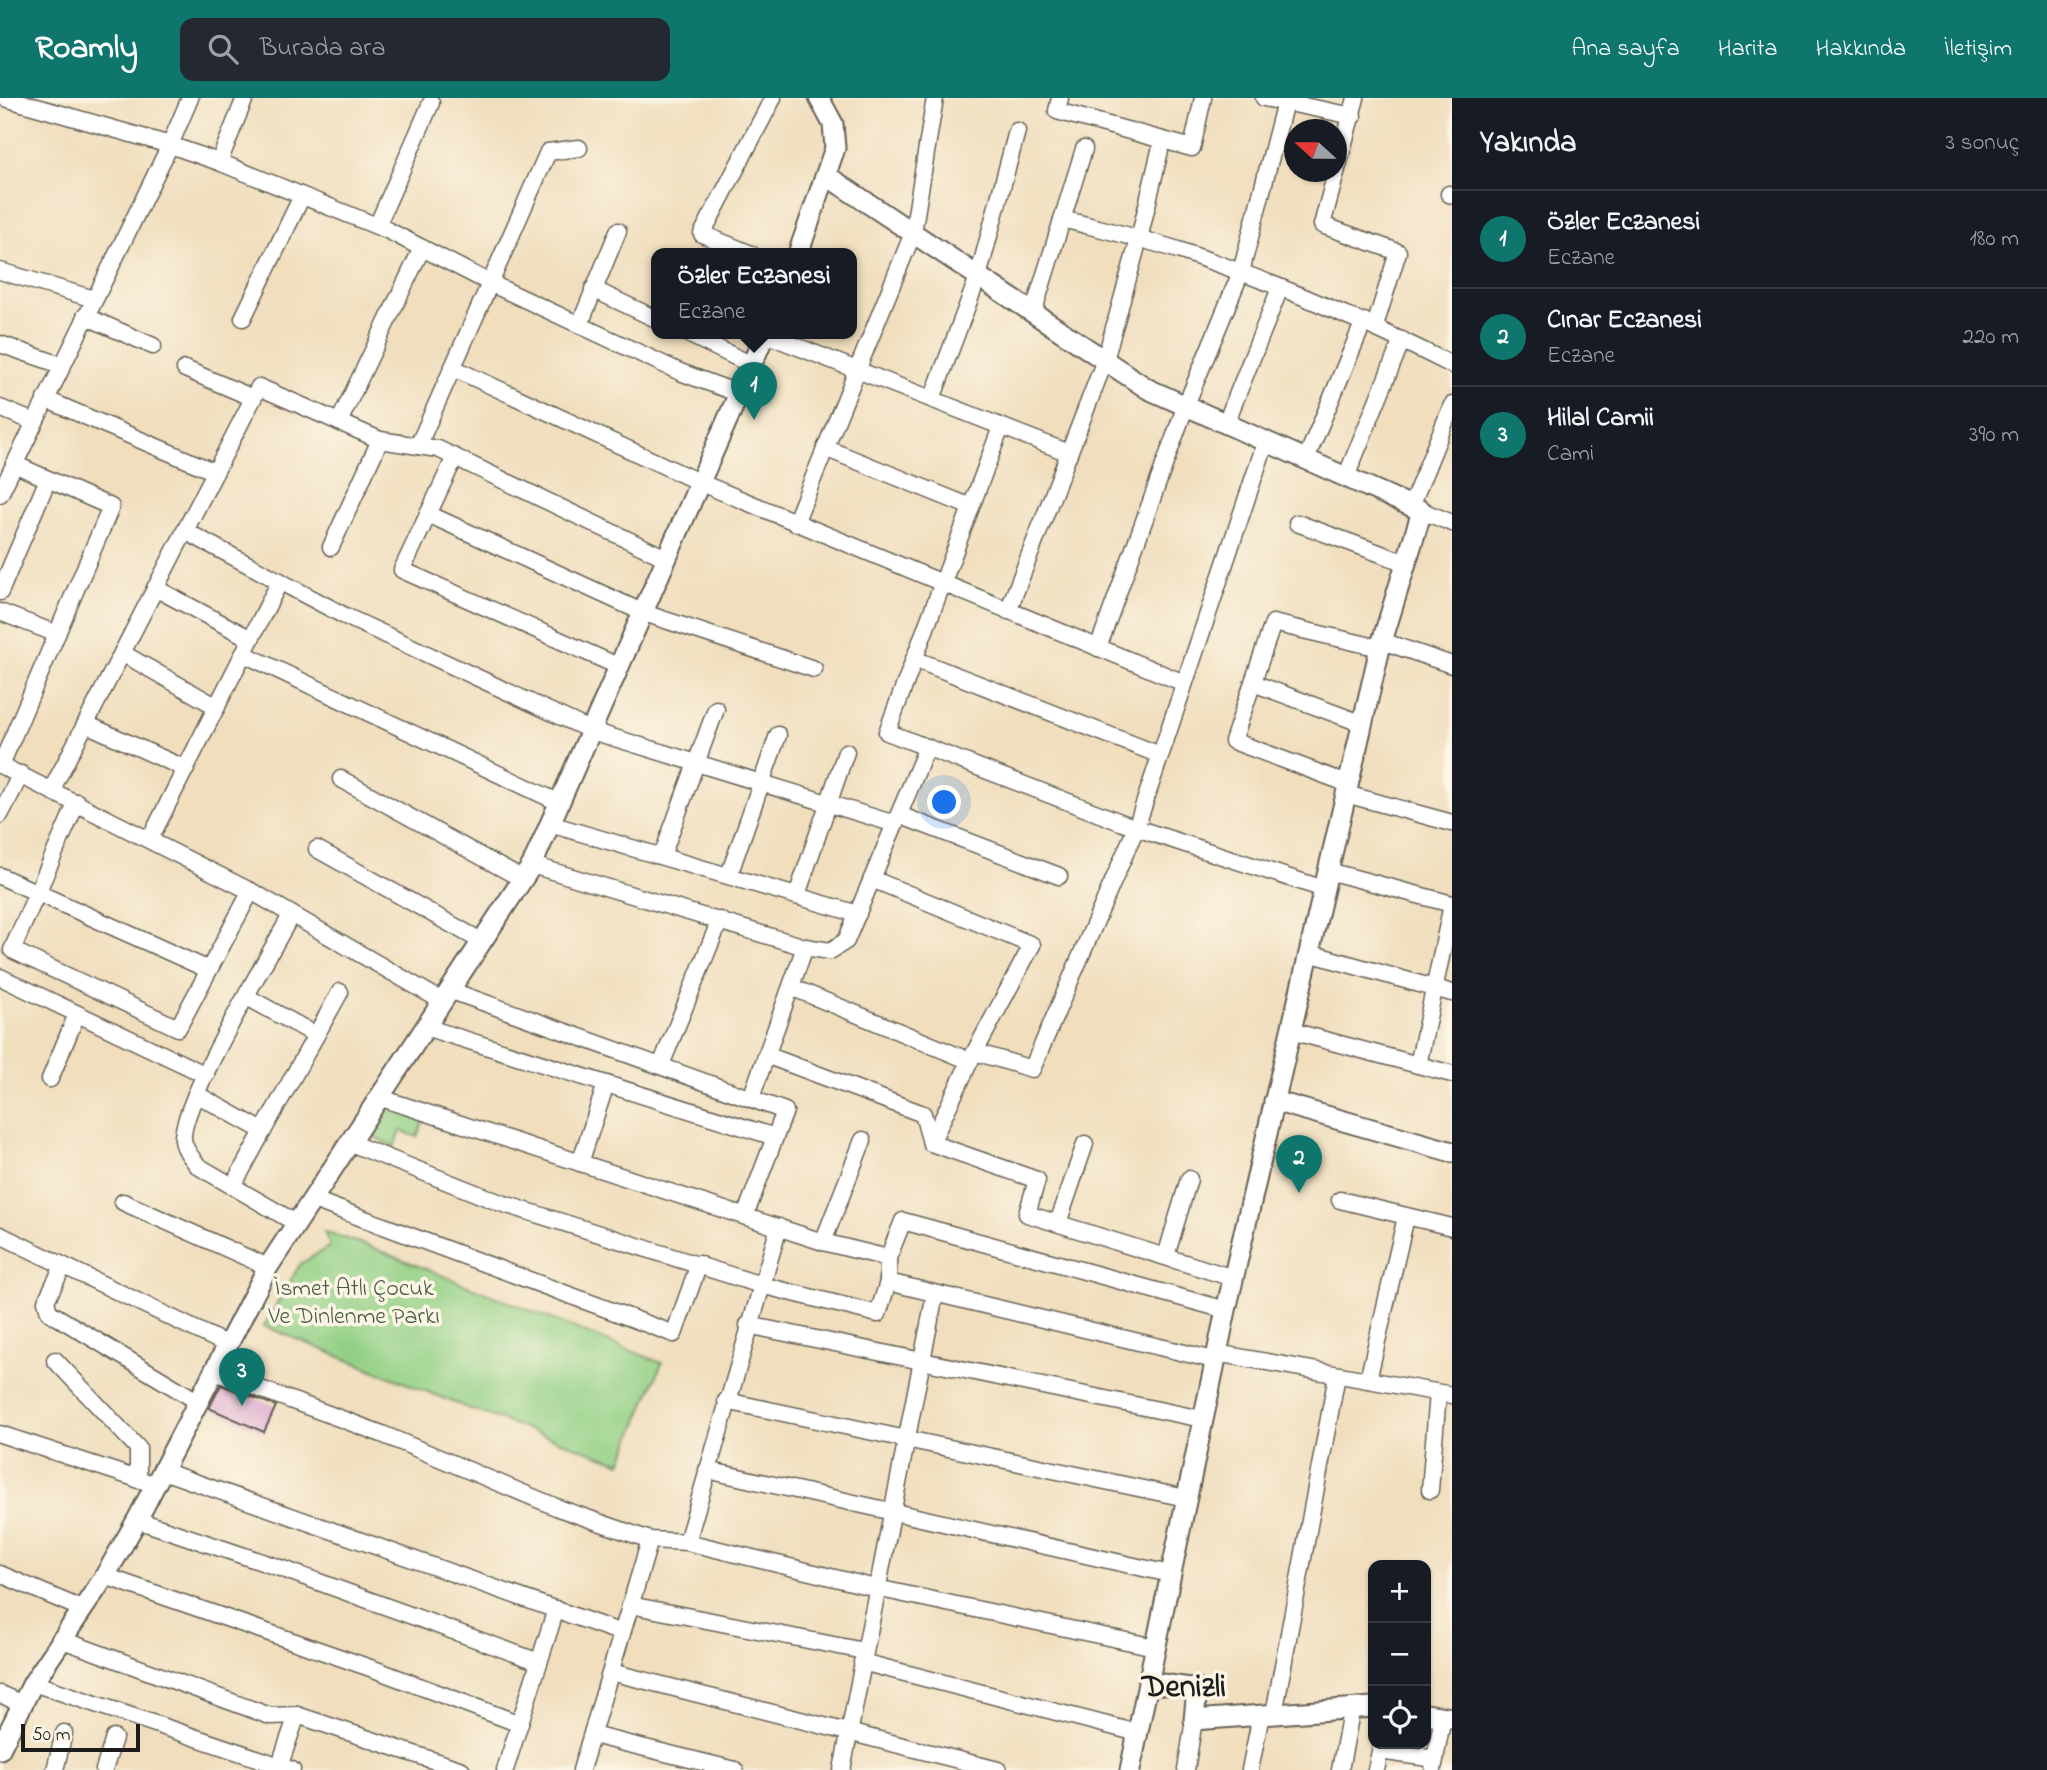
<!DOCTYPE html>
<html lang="tr">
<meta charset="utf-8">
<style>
body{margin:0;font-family:"Indie Flower",sans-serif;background:#242831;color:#f1f3f6}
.controls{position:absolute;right:21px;bottom:21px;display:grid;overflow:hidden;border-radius:14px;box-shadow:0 2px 5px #0004}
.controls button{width:63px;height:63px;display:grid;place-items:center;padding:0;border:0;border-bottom:2px solid #363941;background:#171b24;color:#f1f3f6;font:35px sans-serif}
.compass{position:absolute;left:1284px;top:21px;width:63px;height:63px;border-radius:50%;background:#171b24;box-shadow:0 2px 5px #0004;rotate:291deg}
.scale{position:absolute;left:21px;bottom:18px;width:119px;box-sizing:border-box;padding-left:7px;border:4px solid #1c1c1c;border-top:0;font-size:19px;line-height:24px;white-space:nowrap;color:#1c1c1c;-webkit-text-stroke:5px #fcf5e5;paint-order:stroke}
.you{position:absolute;left:945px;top:705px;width:24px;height:24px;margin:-18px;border:5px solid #fff;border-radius:50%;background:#1a73e8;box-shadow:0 0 0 10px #1a73e833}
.badge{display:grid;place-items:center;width:46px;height:46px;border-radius:50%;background:#0f766e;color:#fff;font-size:23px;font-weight:700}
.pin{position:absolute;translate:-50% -58px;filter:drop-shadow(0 2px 4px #0008)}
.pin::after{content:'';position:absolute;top:37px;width:24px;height:21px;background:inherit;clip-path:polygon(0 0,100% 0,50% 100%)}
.popup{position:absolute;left:651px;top:150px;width:206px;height:91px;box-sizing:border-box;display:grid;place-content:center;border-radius:14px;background:#171b24;filter:drop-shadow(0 2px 5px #0005);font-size:23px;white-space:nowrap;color:#9ea1a6}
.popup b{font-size:26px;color:#f1f3f6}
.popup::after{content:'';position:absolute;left:50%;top:100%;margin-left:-14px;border:14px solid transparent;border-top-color:#171b24}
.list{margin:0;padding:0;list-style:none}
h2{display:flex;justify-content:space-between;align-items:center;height:91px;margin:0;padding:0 28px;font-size:30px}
h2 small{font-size:23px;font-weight:400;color:#9ea1a6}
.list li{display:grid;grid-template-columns:46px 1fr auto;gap:21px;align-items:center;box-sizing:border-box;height:98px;padding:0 28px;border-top:2px solid #363941}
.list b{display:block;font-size:26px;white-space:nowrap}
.list p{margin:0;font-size:23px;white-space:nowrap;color:#9ea1a6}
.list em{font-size:23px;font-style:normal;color:#9ea1a6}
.icon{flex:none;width:38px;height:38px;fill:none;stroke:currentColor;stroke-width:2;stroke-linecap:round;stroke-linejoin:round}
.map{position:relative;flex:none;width:1452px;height:1672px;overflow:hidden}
header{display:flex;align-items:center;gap:42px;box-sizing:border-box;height:98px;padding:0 35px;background:#0f766e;color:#fff}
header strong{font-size:33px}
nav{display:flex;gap:38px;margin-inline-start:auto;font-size:24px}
.search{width:490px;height:63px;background:#242831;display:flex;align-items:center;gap:18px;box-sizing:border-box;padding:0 24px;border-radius:14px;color:#9ea1a6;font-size:26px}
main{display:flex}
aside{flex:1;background:#171b24}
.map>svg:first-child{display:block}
</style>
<header>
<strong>Roamly</strong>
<div class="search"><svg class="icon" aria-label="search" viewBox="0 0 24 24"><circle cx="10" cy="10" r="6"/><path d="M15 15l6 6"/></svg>Burada ara</div>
<nav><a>Ana sayfa</a><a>Harita</a><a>Hakkında</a><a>İletişim</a></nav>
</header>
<main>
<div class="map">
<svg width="1452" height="1672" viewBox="0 0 1452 1672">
<rect width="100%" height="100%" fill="#fcf5e5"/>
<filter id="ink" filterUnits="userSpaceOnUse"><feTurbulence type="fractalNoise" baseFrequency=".0143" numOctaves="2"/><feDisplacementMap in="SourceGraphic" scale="14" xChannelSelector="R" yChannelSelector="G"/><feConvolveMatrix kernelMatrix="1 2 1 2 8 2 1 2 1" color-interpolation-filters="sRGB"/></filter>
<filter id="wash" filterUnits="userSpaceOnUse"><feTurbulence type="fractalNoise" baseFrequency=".00686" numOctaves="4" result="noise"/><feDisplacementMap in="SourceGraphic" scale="28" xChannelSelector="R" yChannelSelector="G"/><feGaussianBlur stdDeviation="1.57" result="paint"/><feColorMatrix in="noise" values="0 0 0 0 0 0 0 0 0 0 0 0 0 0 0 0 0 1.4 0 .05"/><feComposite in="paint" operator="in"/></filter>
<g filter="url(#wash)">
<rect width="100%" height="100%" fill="#f0debd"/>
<!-- green -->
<g fill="#93d085" stroke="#587650" stroke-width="2">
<polygon points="384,1001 427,1014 417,1039 401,1033 394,1049 363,1033"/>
<polygon points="324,1134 366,1147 662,1265 621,1365 465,1309 264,1228 300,1166 330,1148"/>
</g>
<g id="blocks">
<!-- building -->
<polygon fill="#dba5cf" points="221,1287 276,1308 264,1334 209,1310"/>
</g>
</g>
<g filter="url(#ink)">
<use href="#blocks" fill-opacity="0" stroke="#666054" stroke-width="2"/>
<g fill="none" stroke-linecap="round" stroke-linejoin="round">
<defs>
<g id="minor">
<polyline points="5,0 170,47 219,64"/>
<polyline points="245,0 219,64 389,133 492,186 680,274 740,296"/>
<polyline points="1060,0 1057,13 1192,50 1203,0"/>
<polyline points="1264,0 1353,18"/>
<polyline points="1356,0 1322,127 1398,154 1375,228"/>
<polyline points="1449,96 1452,97"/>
<path d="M1062 121C1101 131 1142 140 1181 153 1274 184 1364 223 1452 267"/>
<polyline points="377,128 431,5"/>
<polyline points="751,156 702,136 773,0"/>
<polyline points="0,173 94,201"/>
<polyline points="593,191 656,221"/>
<polyline points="1033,215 1084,51"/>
<polyline points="85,218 153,248"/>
<polyline points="243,220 302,98"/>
<polyline points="580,226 618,133"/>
<polyline points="688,236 752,267"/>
<polyline points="765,236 1069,355"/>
<polyline points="0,246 61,267"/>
<polyline points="453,270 701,385 1184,585"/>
<polyline points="185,271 253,300"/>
<polyline points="45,301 215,374"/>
<polyline points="932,301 978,179 1017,33"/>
<polyline points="0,310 34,324"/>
<polyline points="339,324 422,150"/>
<polyline points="1226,325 1280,190"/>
<polyline points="1266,343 1136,730 1324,791"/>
<polyline points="418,348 548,54 579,50"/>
<polyline points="825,350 971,409"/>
<polyline points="455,359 402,472 620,569"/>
<polyline points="1306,361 1364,223"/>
<polyline points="1346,379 1402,242"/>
<polyline points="0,396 170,47 190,0"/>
<polyline points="1411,408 1452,307"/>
<polyline points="1422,413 1452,425"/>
<polyline points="428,416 644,515 814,571"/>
<polyline points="795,425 913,135 935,0"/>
<polyline points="1297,425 1406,465"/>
<polyline points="185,433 345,518 592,633 895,726"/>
<polyline points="331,449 380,342"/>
<polyline points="155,490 251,541"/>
<polyline points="0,494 48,381"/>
<polyline points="1008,513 1105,262 1139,141 1162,44"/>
<polyline points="0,514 57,536"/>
<polyline points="1382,543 1452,567"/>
<polyline points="1098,550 1186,307 1241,174 1286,0"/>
<polyline points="122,555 217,609"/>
<polyline points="244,556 560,705"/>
<polyline points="914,561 1160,657"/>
<polyline points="1253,585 1363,626"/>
<polyline points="86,626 186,671"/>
<polyline points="0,667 258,797 442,903"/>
<polyline points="1,667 111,409 14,366"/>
<polyline points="341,681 522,781"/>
<polyline points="1349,686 1233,643 1273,525 1380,550"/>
<polyline points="52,691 259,289 380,342 438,351 668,461"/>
<polyline points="1346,696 1452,725"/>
<polyline points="77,704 12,852 178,930 251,793"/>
<polyline points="0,717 21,676"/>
<polyline points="899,717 1059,778"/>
<polyline points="550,726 858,816"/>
<polyline points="150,741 280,483"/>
<polyline points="317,751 481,843"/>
<polyline points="662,758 716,611"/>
<polyline points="532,767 805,849"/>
<polyline points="1328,773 1452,806"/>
<polyline points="729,777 778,637"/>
<polyline points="0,778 209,872"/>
<polyline points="872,781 1032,847 970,963 931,1045"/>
<polyline points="797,797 846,654"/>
<path d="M291 817C270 857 181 1004 183 1041 184 1052 192 1060 198 1068L296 1125"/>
<polyline points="1309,855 1452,895"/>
<polyline points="0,879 206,977"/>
<polyline points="791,889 970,963"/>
<polyline points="449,892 785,1013 745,1118"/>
<polyline points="247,899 316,937"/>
<polyline points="425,929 775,1039"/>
<polyline points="1291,933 1452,976"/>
<polyline points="975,954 1032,971 1136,730 887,634 1001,329"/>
<polyline points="766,957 923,1016 931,1045 1037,1082 1027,1116 1233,1180"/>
<polyline points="661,967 720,822"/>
<polyline points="1418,967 1452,807"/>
<polyline points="50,981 77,916"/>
<polyline points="196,996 263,1033 340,894"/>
<polyline points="378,999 823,1144 888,1160"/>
<polyline points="751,1000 805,849 830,853 846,843 927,649"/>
<polyline points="348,1044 498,1104 761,1187 878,1216 888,1184 888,1160 903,1123 1226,1212"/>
<polyline points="580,1065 606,986"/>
<polyline points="233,1088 263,1033"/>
<polyline points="311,1101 674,1236 699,1166"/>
<polyline points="1340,1102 1452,1129"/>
<polyline points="123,1104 268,1169"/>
<polyline points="1058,1125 1085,1046"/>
<polyline points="0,1137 228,1247"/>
<polyline points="823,1144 863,1042"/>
<polyline points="1166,1158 1189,1081"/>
<polyline points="63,1168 46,1203 49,1214 197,1303"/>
<polyline points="888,1184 1214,1262"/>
<polyline points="748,1227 1202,1321"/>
<polyline points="1216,1255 1452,1297"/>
<polyline points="55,1262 138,1350 138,1382"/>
<polyline points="212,1273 382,1336 561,1411 650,1442 687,1444 876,1490 1155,1549"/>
<polyline points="1368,1282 1406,1119"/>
<polyline points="726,1303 1186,1400"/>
<polyline points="0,1336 156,1387"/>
<polyline points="707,1372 1170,1476"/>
<polyline points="163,1373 622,1535"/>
<polyline points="1430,1392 1438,1295"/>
<polyline points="137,1422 283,1471 539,1564"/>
<polyline points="687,1444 779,1129"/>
<polyline points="0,1476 82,1511"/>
<polyline points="105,1478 379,1573 520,1626"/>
<polyline points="630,1507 864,1553"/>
<polyline points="60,1541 270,1618 297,1617 462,1672"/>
<polyline points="862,1564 1138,1635"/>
<polyline points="611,1574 998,1672"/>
<polyline points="33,1585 292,1672"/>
<polyline points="0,1596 22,1606"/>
<polyline points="1274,1616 1337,1277"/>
<polyline points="592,1637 735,1672"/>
<polyline points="55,1672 64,1635"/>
<polyline points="104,1672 114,1640"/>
<polyline points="278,1672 297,1617"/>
<polyline points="505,1672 556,1511"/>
<polyline points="581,1672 650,1442"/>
<polyline points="842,1672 935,1196"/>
<polyline points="1186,1672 1194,1622"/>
<polyline points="1250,1672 1261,1617"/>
<polyline points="1340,1672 1352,1609"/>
<polyline points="1376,1672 1380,1653 1435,1661"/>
<polyline points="1433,1672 1443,1618"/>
</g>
<g id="tertiary">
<polyline points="827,78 1148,291 1422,413 1380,550 1226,1212 1130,1672"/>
<polyline points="798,156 835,50 833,26 819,0"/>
<polyline points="1274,1003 1452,1054"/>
<polyline points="1148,1584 1197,1591 1194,1622 1373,1609"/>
<polyline points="1426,1616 1452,1620"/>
<polyline points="0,1651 33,1585 105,1478 137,1422 268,1169 532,767 765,236"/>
</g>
</defs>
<!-- minor casing -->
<use href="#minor" stroke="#666054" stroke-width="19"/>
<!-- tertiary casing -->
<use href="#tertiary" stroke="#666054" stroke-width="23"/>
<!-- minor -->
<use href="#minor" stroke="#fff" stroke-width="16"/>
<!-- tertiary -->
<use href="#tertiary" stroke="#fff" stroke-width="19"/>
</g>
</g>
<g text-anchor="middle" stroke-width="7" stroke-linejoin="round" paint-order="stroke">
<!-- park labels -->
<g font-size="24" fill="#465b41" stroke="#fcf5e5">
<text x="354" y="1197">İsmet Atlı Çocuk<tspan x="354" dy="28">Ve Dinlenme Parkı</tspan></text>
</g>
<!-- district labels -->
<g font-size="32" font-weight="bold" fill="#1c1c1c" stroke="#fcf5e5">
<text x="1184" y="1598">Denizli</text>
</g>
</g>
</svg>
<div class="controls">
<button>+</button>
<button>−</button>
<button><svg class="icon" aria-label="locate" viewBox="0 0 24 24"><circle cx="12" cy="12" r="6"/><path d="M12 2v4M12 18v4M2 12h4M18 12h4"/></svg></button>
</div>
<svg class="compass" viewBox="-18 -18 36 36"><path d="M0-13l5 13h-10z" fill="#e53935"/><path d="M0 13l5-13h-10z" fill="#9ea1a6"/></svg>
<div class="scale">50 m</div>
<div class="you"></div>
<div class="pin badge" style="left:754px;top:322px">1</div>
<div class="popup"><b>Özler Eczanesi</b>Eczane</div>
<div class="pin badge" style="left:1299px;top:1095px">2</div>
<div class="pin badge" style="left:242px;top:1308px">3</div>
</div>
<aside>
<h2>Yakında<small>3 sonuç</small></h2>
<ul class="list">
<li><span class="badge">1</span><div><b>Özler Eczanesi</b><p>Eczane</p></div><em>180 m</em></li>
<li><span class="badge">2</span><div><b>Cınar Eczanesi</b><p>Eczane</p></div><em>220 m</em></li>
<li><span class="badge">3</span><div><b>Hilal Camii</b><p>Cami</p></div><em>390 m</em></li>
</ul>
</aside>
</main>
